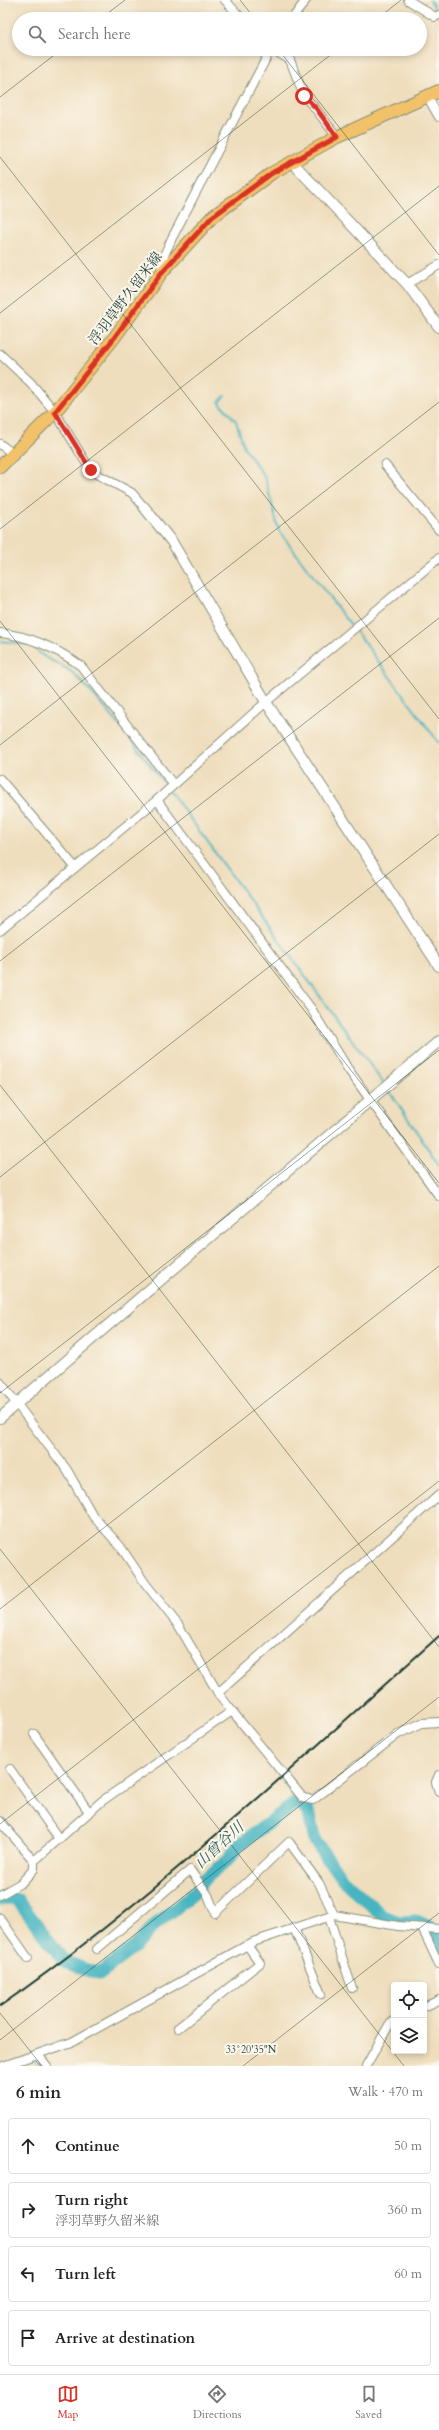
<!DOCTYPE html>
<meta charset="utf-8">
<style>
body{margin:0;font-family:Cardo,"Noto Serif JP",serif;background:#f6f6f6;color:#222}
.controls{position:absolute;right:12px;bottom:12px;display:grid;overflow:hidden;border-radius:4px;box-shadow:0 2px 6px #0003}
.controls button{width:36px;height:36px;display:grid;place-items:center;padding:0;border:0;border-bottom:1px solid #e0e0e0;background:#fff;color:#222;font:20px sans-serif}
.stop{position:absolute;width:12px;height:12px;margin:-9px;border:3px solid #d93025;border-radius:50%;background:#fff}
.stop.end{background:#d93025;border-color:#fff;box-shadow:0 1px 4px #0008}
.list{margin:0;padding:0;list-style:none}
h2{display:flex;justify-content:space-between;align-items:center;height:52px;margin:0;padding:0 16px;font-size:17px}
h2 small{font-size:13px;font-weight:400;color:#767676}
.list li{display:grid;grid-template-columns:26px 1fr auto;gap:12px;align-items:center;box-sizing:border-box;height:56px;margin:0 8px 8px;padding:0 8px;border:1px solid #e0e0e0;border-radius:4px}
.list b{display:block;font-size:15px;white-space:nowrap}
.list p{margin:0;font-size:13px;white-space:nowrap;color:#767676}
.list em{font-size:13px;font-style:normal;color:#767676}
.icon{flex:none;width:22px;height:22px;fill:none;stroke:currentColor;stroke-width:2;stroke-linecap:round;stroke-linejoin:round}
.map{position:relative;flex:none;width:439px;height:2066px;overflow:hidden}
.search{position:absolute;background:#fff;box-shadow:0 2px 6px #0003;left:12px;right:12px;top:12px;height:44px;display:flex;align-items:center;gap:10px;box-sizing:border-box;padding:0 14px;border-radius:22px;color:#767676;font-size:15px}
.sheet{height:308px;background:#fff}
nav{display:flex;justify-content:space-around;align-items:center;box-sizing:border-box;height:56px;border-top:1px solid #e0e0e0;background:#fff;font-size:11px;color:#767676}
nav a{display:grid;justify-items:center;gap:2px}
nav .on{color:#d93025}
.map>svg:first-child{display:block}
</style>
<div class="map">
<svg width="439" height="2066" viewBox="0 0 439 2066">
<rect width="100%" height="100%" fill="#fbf7ec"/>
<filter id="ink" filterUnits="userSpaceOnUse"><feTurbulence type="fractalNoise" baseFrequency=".025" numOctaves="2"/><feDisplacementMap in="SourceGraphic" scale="8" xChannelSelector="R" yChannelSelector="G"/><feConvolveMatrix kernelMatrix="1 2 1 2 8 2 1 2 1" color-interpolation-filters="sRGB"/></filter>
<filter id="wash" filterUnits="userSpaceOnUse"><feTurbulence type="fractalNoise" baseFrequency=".012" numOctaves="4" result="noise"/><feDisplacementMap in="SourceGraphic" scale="16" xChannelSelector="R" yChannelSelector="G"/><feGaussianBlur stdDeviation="0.9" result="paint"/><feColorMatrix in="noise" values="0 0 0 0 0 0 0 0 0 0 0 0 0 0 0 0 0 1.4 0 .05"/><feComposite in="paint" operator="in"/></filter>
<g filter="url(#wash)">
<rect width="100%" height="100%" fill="#efdebd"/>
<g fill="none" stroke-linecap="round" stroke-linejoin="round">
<!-- stream -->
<g stroke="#47b5c1" stroke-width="2">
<polyline points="430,0 437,13"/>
<polyline points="225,396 219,402 236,421 244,447 265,478 279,531 352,627"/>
<polyline points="355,630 439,743"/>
<path d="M0 641 32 645C43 661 61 662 74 674 108 708 138 749 167 787"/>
<polyline points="170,791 384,1084"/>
<polyline points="388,1089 439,1165"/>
<polyline points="282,1781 298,1801"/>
<polyline points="34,2061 38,2066"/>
</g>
<!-- river -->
<polyline stroke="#47b5c1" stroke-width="13" points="0,1899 9,1898 18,1900 65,1962 99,1974 132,1949 155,1925 197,1891 203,1880 227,1861 239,1845 298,1801 308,1811 315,1841 342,1879 383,1916 399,1922 416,1921 428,1926 434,1932 439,1949"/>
</g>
</g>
<g filter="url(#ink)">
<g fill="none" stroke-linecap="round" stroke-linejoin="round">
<defs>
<g id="minor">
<polyline points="225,0 242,19"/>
<polyline points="408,0 435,17 439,15"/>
<polyline points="292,19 306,0"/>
<polyline points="272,49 290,60 304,96 315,108 337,137"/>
<polyline points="427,96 439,117"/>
<polyline points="162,272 161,262 172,238 271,49"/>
<polyline points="407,284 439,265"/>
<polyline points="0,354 31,383 55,412 91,471 132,493 144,507"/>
<polyline points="0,444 13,454"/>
<polyline points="385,465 439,530"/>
<path d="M0 633C31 636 56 648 81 666L173 784"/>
<polyline points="0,779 75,867"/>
<polyline points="157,800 312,1010 348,1069 439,1196"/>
<polyline points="0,930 157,800 266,702 439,558"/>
<polyline points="0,1382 67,1470 93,1516 120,1546 145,1583 179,1626 218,1693 232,1711 303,1798 313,1800 398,1734 422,1723 439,1722"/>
<polyline points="218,1693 439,1495"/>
<polyline points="34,1734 89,1812"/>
<polyline points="10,1769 59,1839"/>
<polyline points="439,1775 436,1782 439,1792"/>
<polyline points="0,1821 34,1861 34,1869 21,1883 0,1895"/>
<polyline points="34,1861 102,1801 232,1711"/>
<polyline points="329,1917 352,1988"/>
<polyline points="0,1918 28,1958"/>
<polyline points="294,1928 321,1994"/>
<polyline points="422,1928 439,1964"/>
<polyline points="97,1949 190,1870 208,1895 215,1913 289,1842 319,1883 334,1915"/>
<polyline points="424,2007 439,2000"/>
<polyline points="178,2028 260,1963 247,1945"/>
<polyline points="38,2055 47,2066"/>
<polyline points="3,2066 72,2042 253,1942 334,1915 398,1926 439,1929"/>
<polyline points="366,2066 389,2025 394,2021"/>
</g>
<g id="tertiary">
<polyline points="292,162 407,284 439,327"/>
<polyline points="144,507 172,542 266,702 439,966"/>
<polyline points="0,1418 439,1041"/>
</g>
<polyline id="primary" points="0,467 55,412 114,338 162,272 212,217 272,173 337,137 439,91"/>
</defs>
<!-- minor casing -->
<use href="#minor" stroke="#878e78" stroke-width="10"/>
<!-- tertiary casing -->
<use href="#tertiary" stroke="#878e78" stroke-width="12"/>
<!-- primary casing -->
<use href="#primary" stroke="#878e78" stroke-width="14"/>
<!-- minor -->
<use href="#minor" stroke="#fff" stroke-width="8"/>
<!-- tertiary -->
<use href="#tertiary" stroke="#fff" stroke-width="10"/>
<!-- primary -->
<use href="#primary" stroke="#f2c26a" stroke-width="12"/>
<!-- rail -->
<path stroke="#1f3d34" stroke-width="2" d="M0 2006C74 1955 143 1898 211 1839 288 1773 363 1704 439 1636"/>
</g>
</g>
<g fill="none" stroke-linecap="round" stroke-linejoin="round" filter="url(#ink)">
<!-- route -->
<polyline stroke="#d93025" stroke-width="5" points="91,470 55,412 114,338 162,272 212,217 272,173 337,137 316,108 304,96"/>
</g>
<!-- ticks -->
<path fill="none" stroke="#1f3d34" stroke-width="1" stroke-opacity="0.45" d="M240 0 255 19M100 19 125 0M377 19 401 0M278 49 439 255M0 97 62 49M0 157 439 719M0 313 338 49M0 529 439 186M0 621 439 1183M0 745 439 402M0 961 439 618M0 1085 439 1647M0 1177 439 834M0 1393 439 1050M0 1549 404 2066M0 1609 439 1266M0 1824 439 1481M0 2013 42 2066M0 2040 439 1697M243 2066 439 1913"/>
<g text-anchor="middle" stroke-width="4" stroke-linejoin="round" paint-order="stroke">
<!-- street labels -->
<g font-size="14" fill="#1f3d34" stroke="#fbf7ec">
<text transform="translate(125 298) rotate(-53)" y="5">浮羽草野久留米線</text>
</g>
<!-- water labels -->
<g font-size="15" font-style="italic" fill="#2b615e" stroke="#fbf7ec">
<text transform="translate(219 1845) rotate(-43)" y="5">山曾谷川</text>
</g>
</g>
<g font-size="10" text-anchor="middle" fill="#1f3d34" stroke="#fbf7ec" stroke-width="4" stroke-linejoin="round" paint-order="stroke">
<text x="251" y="2053">33°20'35"N</text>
</g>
</svg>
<div class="controls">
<button><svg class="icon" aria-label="locate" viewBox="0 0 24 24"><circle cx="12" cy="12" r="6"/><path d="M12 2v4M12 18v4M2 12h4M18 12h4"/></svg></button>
<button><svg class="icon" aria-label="layers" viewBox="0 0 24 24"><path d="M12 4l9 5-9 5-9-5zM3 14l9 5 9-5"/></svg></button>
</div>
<div class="stop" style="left:304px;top:96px"></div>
<div class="stop end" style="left:91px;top:470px"></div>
<div class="search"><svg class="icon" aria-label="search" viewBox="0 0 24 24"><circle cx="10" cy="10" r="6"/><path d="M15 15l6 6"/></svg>Search here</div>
</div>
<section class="sheet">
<h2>6 min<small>Walk · 470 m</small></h2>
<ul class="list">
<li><svg class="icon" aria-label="ahead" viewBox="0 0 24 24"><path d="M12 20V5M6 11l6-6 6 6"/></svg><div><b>Continue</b></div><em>50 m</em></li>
<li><svg class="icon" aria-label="right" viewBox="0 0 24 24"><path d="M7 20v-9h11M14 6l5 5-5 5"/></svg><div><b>Turn right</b><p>浮羽草野久留米線</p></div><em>360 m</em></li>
<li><svg class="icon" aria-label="left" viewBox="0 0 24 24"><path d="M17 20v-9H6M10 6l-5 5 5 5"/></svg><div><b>Turn left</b></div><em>60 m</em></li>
<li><svg class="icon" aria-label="arrive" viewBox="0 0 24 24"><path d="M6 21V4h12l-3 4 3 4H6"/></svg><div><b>Arrive at destination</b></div></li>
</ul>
</section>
<nav>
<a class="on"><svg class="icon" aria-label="map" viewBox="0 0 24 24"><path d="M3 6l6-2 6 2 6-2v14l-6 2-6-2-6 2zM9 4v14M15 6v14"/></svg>Map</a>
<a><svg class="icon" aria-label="directions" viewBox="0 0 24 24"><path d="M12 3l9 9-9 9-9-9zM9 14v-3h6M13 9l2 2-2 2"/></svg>Directions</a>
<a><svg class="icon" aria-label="saved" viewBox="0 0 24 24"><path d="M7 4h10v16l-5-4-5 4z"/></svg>Saved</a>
</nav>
